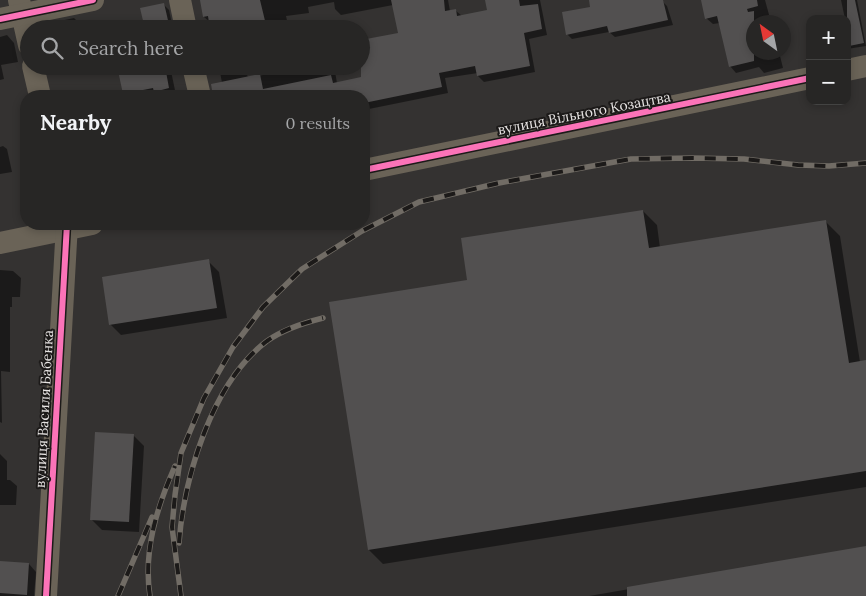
<!DOCTYPE html>
<meta charset="utf-8">
<style>
body{margin:0;font-family:Lora,serif;background:#2f2e2d;color:#f1f3f6}
.controls{position:absolute;right:15px;top:15px;display:grid;overflow:hidden;border-radius:10px;box-shadow:0 2px 8px #0003}
.controls button{width:45px;height:45px;display:grid;place-items:center;padding:0;border:0;border-bottom:1px solid #434342;background:#272625;color:#f1f3f6;font:25px sans-serif}
.compass{position:absolute;left:746px;top:15px;width:45px;height:45px;border-radius:50%;background:#272625;box-shadow:0 2px 8px #0003;rotate:327deg}
.list{margin:0;padding:0;list-style:none}
h2{display:flex;justify-content:space-between;align-items:center;height:65px;margin:0;padding:0 20px;font-size:21px}
h2 small{font-size:16px;font-weight:400;color:#a4a5a7}
.icon{flex:none;width:28px;height:28px;fill:none;stroke:currentColor;stroke-width:2;stroke-linecap:round;stroke-linejoin:round}
.map{position:relative;flex:none;width:866px;height:596px;overflow:hidden}
.search{position:absolute;background:#272625;box-shadow:0 2px 8px #0003;left:20px;top:20px;width:350px;height:55px;display:flex;align-items:center;gap:12px;box-sizing:border-box;padding:0 18px;border-radius:28px;color:#a4a5a7;font-size:19px}
.panel{position:absolute;background:#272625;box-shadow:0 2px 8px #0003;left:20px;top:90px;width:350px;height:140px;border-radius:20px}
.map>svg:first-child{display:block}
</style>
<div class="map">
<svg width="866" height="596" viewBox="0 0 866 596">
<rect width="100%" height="100%" fill="#343231"/>
<!-- shadow -->
<g fill="#0007">
<polygon points="201,0 448,0 450,11 455,10 462,16 489,11 486,0 540,0 547,35 529,39 535,72 484,82 478,76 478,73 445,78 448,93 364,110 364,96 219,96 216,84 222,83 219,66 245,66 248,78 278,72 276,66 334,66 337,83 366,77 399,34 393,5 341,15 335,9 334,2 308,7 309,13 286,16 289,29 212,29 211,23 204,17"/>
<polygon points="590,0 662,1 667,6 673,25 615,37 609,32 572,39 567,34 592,8"/>
<polygon points="702,0 765,0 771,22 754,22 754,52 779,52 783,68 764,73 759,67 736,73 730,66 720,23 713,24 706,18"/>
<polygon points="841,0 857,0 866,46 847,49 847,19 845,19"/>
<polygon points="164,5 169,10 173,29 146,29"/>
<polygon points="74,18 82,26 82,29 47,29 46,24"/>
<polygon points="348,24 352,29 323,29"/>
<polygon points="7,35 14,43 18,62 1,65 4,79 0,80 0,37"/>
<polygon points="119,66 184,66 184,68 171,71 176,95 180,94 182,96 125,96"/>
<polygon points="3,146 7,149 12,172 0,174 0,147"/>
<polygon points="643,211 657,225 660,248 826,222 840,236 860,362 866,361 866,487 383,564 369,550 330,303 469,281"/>
<polygon points="208,261 219,272 227,318 121,335 110,324"/>
<polygon points="0,270 13,271 21,278 20,297 12,297 12,307 10,307 10,372 1,371 2,423 0,422"/>
<polygon points="133,435 144,446 139,532 102,530 91,519"/>
<polygon points="0,454 7,461 7,480 10,480 17,486 16,505 0,505"/>
<polygon points="866,548 866,596 589,596"/>
<polygon points="0,562 29,564 36,572 34,596 0,596"/>
</g>
<!-- building -->
<g fill="#525050">
<polygon points="200,0 260,0 267,29 210,29 208,16 203,17"/>
<polygon points="391,0 444,0 445,11 456,9 457,16 487,10 485,0 519,0 520,6 538,4 542,29 524,33 530,66 477,76 475,66 439,73 442,87 364,103 364,96 213,96 211,84 260,74 263,89 331,75 333,83 361,77 361,40 398,33"/>
<polygon points="589,0 663,0 668,20 609,33 607,26 566,35 562,12 590,7"/>
<polygon points="701,0 757,0 758,6 747,9 748,12 754,11 754,61 729,67 717,16 705,19"/>
<polygon points="847,0 855,0 864,43 849,46 847,36"/>
<polygon points="164,3 170,29 145,29 140,8"/>
<polygon points="117,66 165,66 169,88 154,92 153,88 123,94"/>
<polygon points="643,210 649,248 826,220 849,363 866,360 866,471 368,550 329,302 467,280 461,238"/>
<polygon points="209,259 217,308 109,325 102,277"/>
<polygon points="95,432 134,434 129,522 90,520"/>
<polygon points="866,546 866,596 627,596 627,587"/>
<polygon points="0,561 29,563 27,595 0,593"/>
</g>
<g fill="none" stroke-linecap="round" stroke-linejoin="round">
<!-- minor -->
<g stroke="#6a6357" stroke-width="22">
<polyline points="19,0 29,45"/>
<polyline points="180,0 186,29"/>
<polyline points="0,19 93,0"/>
<polyline points="33,66 40,96"/>
<polyline points="193,66 200,96"/>
<polyline points="847,70 866,66"/>
<polyline points="364,170 810,78"/>
<polyline points="0,243 92,224"/>
<polyline points="46,596 67,224"/>
</g>
<defs>
<g id="rail">
<path d="M179 543C184 477 212 382 267 341 284 329 303 323 323 318"/>
<polyline points="118,596 152,517"/>
<path d="M150 596C143 551 157 507 175 466"/>
<polyline points="181,596 172,527 175,495 181,453 204,398 233,347 263,307 302,269 362,231 419,202 499,183 631,159 692,158 744,159 798,165 829,166 866,163"/>
</g>
</defs>
<!-- rail casing -->
<use href="#rail" stroke="#716c65" stroke-width="5.5"/>
<!-- rail -->
<use href="#rail" stroke="#1c1a19" stroke-width="4" stroke-dasharray="11" stroke-linecap="butt"/>
<defs>
<g id="cycleway">
<polyline points="0,19 93,0"/>
<polyline points="364,170 810,78"/>
<polyline points="46,596 67,224"/>
</g>
</defs>
<!-- cycleway casing -->
<use href="#cycleway" stroke="#1c1a19" stroke-width="9"/>
<!-- cycleway -->
<use href="#cycleway" stroke="#fb73b8" stroke-width="6"/>
</g>
<g text-anchor="middle" stroke-width="4" stroke-linejoin="round" paint-order="stroke">
<!-- street labels -->
<g font-size="14" fill="#e6e3e2" stroke="#1c1a19">
<text transform="translate(584 113) rotate(-11)" y="5">вулиця Вільного Козацтва</text>
<text transform="translate(44 409) rotate(-87)" y="5">вулиця Василя Бабенка</text>
</g>
</g>
</svg>
<div class="controls">
<button>+</button>
<button>−</button>
</div>
<svg class="compass" viewBox="-18 -18 36 36"><path d="M0-13l5 13h-10z" fill="#e53935"/><path d="M0 13l5-13h-10z" fill="#a4a5a7"/></svg>
<div class="search"><svg class="icon" aria-label="search" viewBox="0 0 24 24"><circle cx="10" cy="10" r="6"/><path d="M15 15l6 6"/></svg>Search here</div>
<section class="panel">
<h2>Nearby<small>0 results</small></h2>
<ul class="list">
</ul>
</section>
</div>
